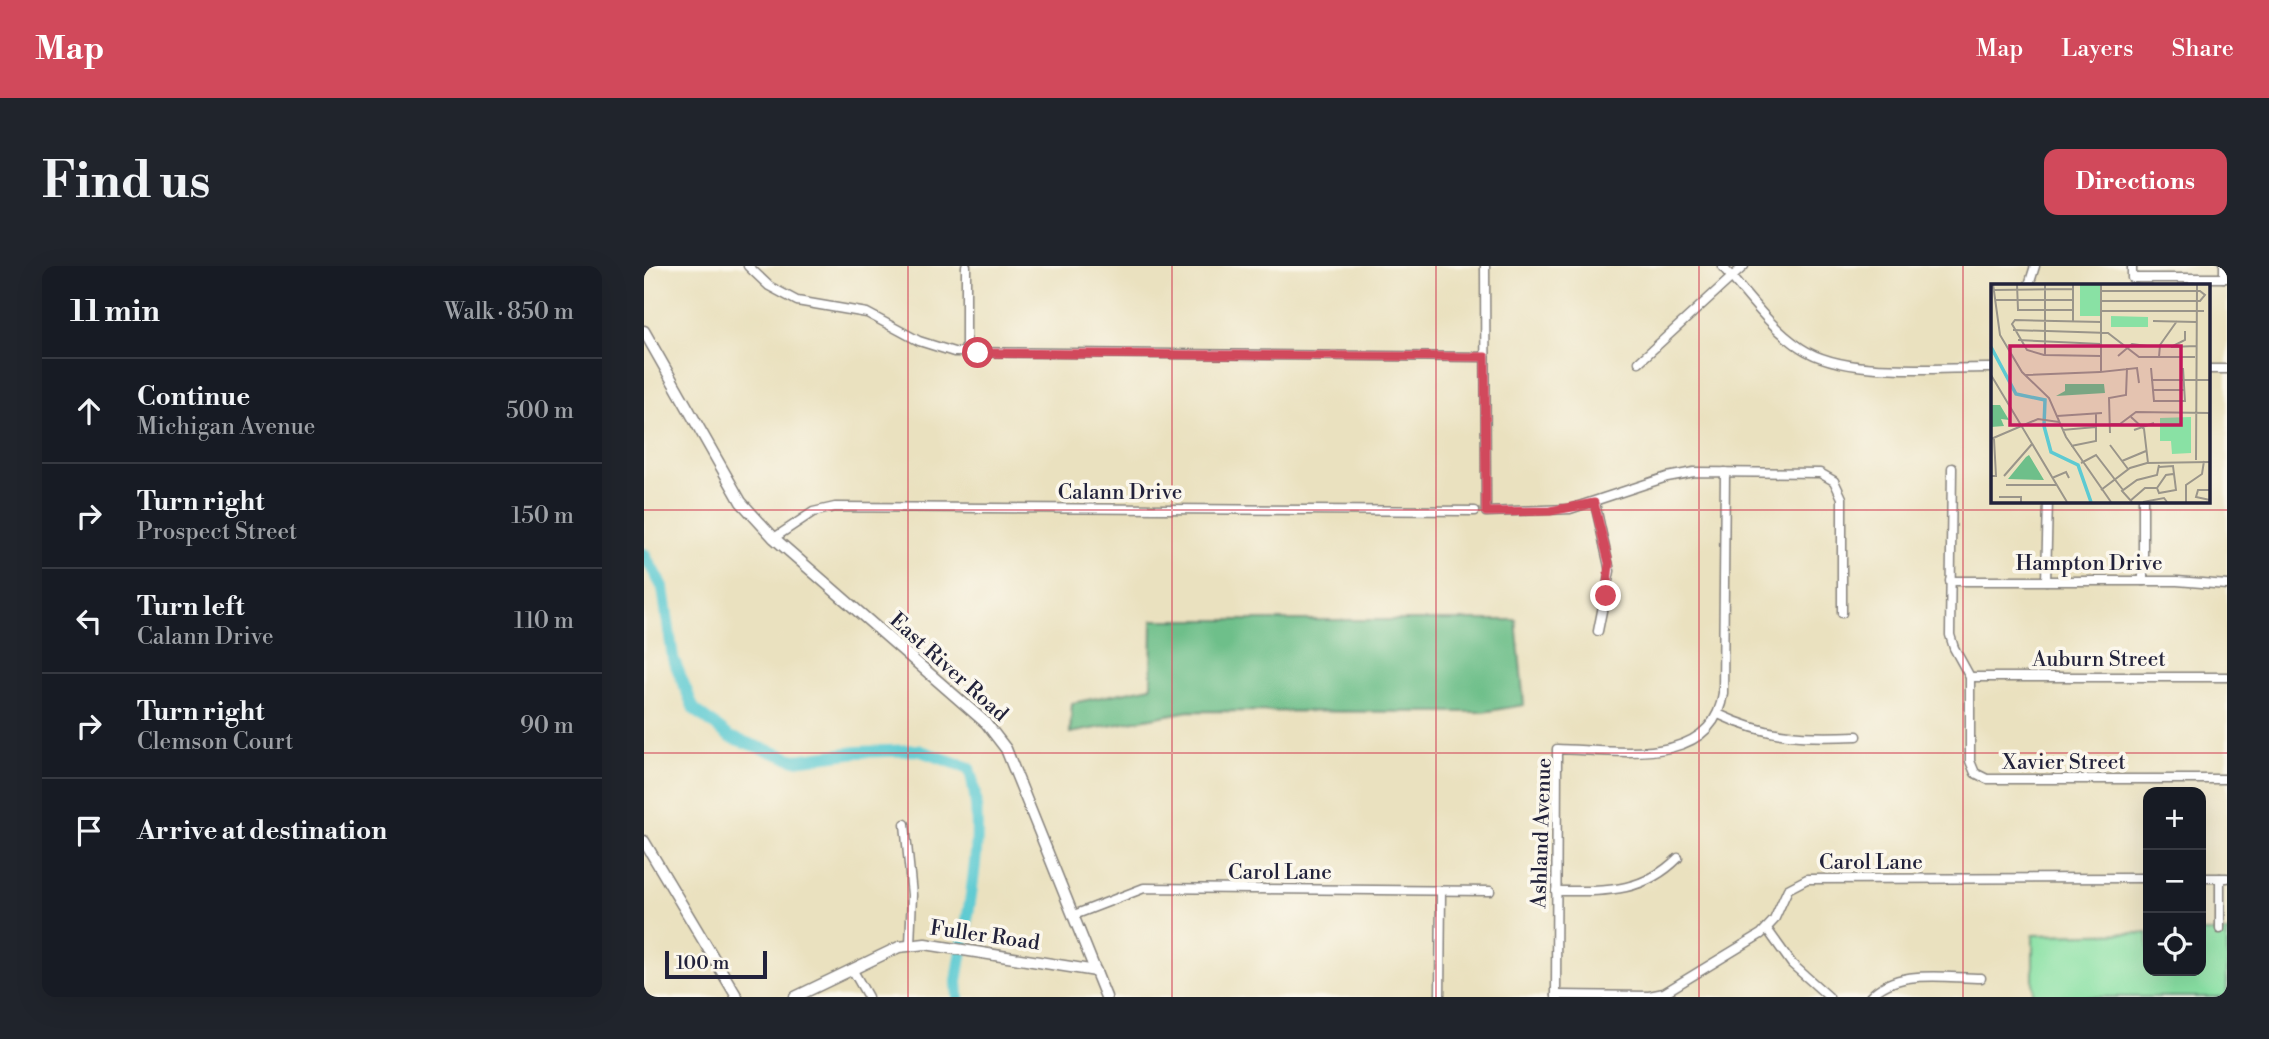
<!DOCTYPE html>
<meta charset="utf-8">
<style>
body{margin:0;font-family:"Libre Bodoni",serif;background:#20242c;color:#f1f3f6}
.controls{position:absolute;right:21px;bottom:21px;display:grid;overflow:hidden;border-radius:14px;box-shadow:0 7px 28px #0002}
.controls button{width:63px;height:63px;display:grid;place-items:center;padding:0;border:0;border-bottom:2px solid #363941;background:#171b24;color:#f1f3f6;font:35px sans-serif}
.scale{position:absolute;left:21px;bottom:18px;width:102px;box-sizing:border-box;padding-left:7px;border:4px solid #22223b;border-top:0;font-size:19px;line-height:24px;white-space:nowrap;color:#22223b;-webkit-text-stroke:5px #fbf7ec;paint-order:stroke}
.stop{position:absolute;width:21px;height:21px;margin:-16px;border:5px solid #d1495b;border-radius:50%;background:#fff}
.stop.end{background:#d1495b;border-color:#fff;box-shadow:0 2px 7px #0008}
.list{margin:0;padding:0;list-style:none}
h2{display:flex;justify-content:space-between;align-items:center;height:91px;margin:0;padding:0 28px;font-size:30px}
h2 small{font-size:23px;font-weight:400;color:#9ea1a6}
.list li{display:grid;grid-template-columns:46px 1fr auto;gap:21px;align-items:center;box-sizing:border-box;height:105px;padding:0 28px;border-top:2px solid #363941}
.list b{display:block;font-size:26px;white-space:nowrap}
.list p{margin:0;font-size:23px;white-space:nowrap;color:#9ea1a6}
.list em{font-size:23px;font-style:normal;color:#9ea1a6}
.icon{flex:none;width:38px;height:38px;fill:none;stroke:currentColor;stroke-width:2;stroke-linecap:round;stroke-linejoin:round}
.map{position:relative;flex:none;width:1583px;height:731px;overflow:hidden;border-radius:14px}
header{display:flex;align-items:center;gap:42px;box-sizing:border-box;height:98px;padding:0 35px;background:#d1495b;color:#fff}
header strong{font-size:33px}
nav{display:flex;gap:38px;margin-inline-start:auto;font-size:24px}
.intro{display:flex;align-items:center;justify-content:space-between;box-sizing:border-box;height:168px;padding:0 42px}
h1{margin:0;font-size:49px}
.button{padding:18px 32px;border-radius:14px;background:#d1495b;color:#fff;font-size:24px;font-weight:700}
main{display:flex;gap:42px;padding:0 42px}
aside{flex:1;background:#171b24;border-radius:14px;box-shadow:0 7px 28px #0002}
.map>svg:first-child{display:block}
</style>
<header>
<strong>Map</strong>
<nav><a>Map</a><a>Layers</a><a>Share</a></nav>
</header>
<div class="intro"><h1>Find us</h1><a class="button">Directions</a></div>
<main>
<aside>
<h2>11 min<small>Walk · 850 m</small></h2>
<ul class="list">
<li><svg class="icon" aria-label="ahead" viewBox="0 0 24 24"><path d="M12 20V5M6 11l6-6 6 6"/></svg><div><b>Continue</b><p>Michigan Avenue</p></div><em>500 m</em></li>
<li><svg class="icon" aria-label="right" viewBox="0 0 24 24"><path d="M7 20v-9h11M14 6l5 5-5 5"/></svg><div><b>Turn right</b><p>Prospect Street</p></div><em>150 m</em></li>
<li><svg class="icon" aria-label="left" viewBox="0 0 24 24"><path d="M17 20v-9H6M10 6l-5 5 5 5"/></svg><div><b>Turn left</b><p>Calann Drive</p></div><em>110 m</em></li>
<li><svg class="icon" aria-label="right" viewBox="0 0 24 24"><path d="M7 20v-9h11M14 6l5 5-5 5"/></svg><div><b>Turn right</b><p>Clemson Court</p></div><em>90 m</em></li>
<li><svg class="icon" aria-label="arrive" viewBox="0 0 24 24"><path d="M6 21V4h12l-3 4 3 4H6"/></svg><div><b>Arrive at destination</b></div></li>
</ul>
</aside>
<div class="map">
<svg width="1583" height="731" viewBox="0 0 1583 731">
<rect width="100%" height="100%" fill="#fbf7ec"/>
<filter id="ink" filterUnits="userSpaceOnUse"><feTurbulence type="fractalNoise" baseFrequency=".0143" numOctaves="2"/><feDisplacementMap in="SourceGraphic" scale="14" xChannelSelector="R" yChannelSelector="G"/><feConvolveMatrix kernelMatrix="1 2 1 2 8 2 1 2 1" color-interpolation-filters="sRGB"/></filter>
<filter id="wash" filterUnits="userSpaceOnUse"><feTurbulence type="fractalNoise" baseFrequency=".00686" numOctaves="4" result="noise"/><feDisplacementMap in="SourceGraphic" scale="28" xChannelSelector="R" yChannelSelector="G"/><feGaussianBlur stdDeviation="1.57" result="paint"/><feColorMatrix in="noise" values="0 0 0 0 0 0 0 0 0 0 0 0 0 0 0 0 0 1.4 0 .05"/><feComposite in="paint" operator="in"/></filter>
<g filter="url(#wash)">
<rect width="100%" height="100%" fill="#eae1bf"/>
<!-- green -->
<polygon fill="#89e1a4" stroke="#568270" stroke-width="2" points="1557,666 1583,666 1583,731 1389,731 1389,669 1504,667 1504,705 1557,705"/>
<!-- forest -->
<polygon fill="#6ebf8a" stroke="#487062" stroke-width="2" points="508,354 872,354 880,439 839,446 545,445 426,467 428,437 507,421"/>
<g fill="none" stroke-linecap="round" stroke-linejoin="round">
<!-- river -->
<path stroke="#5dcad2" stroke-width="12" d="M0 288 19 322 29 392 50 443 86 471 151 494 213 486 274 484 325 502C345 565 322 651 313 716L314 731"/>
</g>
</g>
<g filter="url(#ink)">
<g fill="none" stroke-linecap="round" stroke-linejoin="round">
<defs>
<g id="minor">
<polyline points="104,0 125,20 153,35 223,47 275,75 310,86 841,91"/>
<polyline points="322,0 322,87"/>
<polyline points="841,0 842,246 926,243 1023,211 1050,206 1176,207 1190,215 1198,232 1198,347"/>
<path d="M1078 0C1102 27 1126 62 1157 82 1202 112 1294 101 1349 102"/>
<polyline points="1488,0 1488,12 1583,12"/>
<polyline points="1580,12 1580,0"/>
<polyline points="1385,19 1391,0"/>
<polyline points="995,96 1100,0"/>
<polyline points="1564,103 1583,103"/>
<polyline points="1308,202 1306,369 1310,382 1326,411 1326,495 1331,507 1343,513 1583,513"/>
<polyline points="951,237 966,305 954,365"/>
<polyline points="130,272 169,246 191,241 831,245"/>
<polyline points="1306,315 1533,315 1583,319"/>
<polyline points="1402,315 1404,234"/>
<polyline points="1499,315 1499,234"/>
<polyline points="1326,411 1583,411"/>
<path d="M1074 448C1125 472 1158 472 1213 470"/>
<polyline points="261,558 268,629 266,679"/>
<polyline points="1557,612 1583,612"/>
<polyline points="1576,612 1576,663"/>
<path d="M912 625C960 625 998 628 1034 592"/>
<polyline points="430,649 500,622 846,625"/>
<polyline points="1123,663 1148,698 1185,731"/>
<polyline points="208,703 224,731"/>
<polyline points="912,729 1005,730 1020,727 1117,668 1130,654 1144,623 1163,613 1504,612"/>
<polyline points="796,731 797,625"/>
<path d="M912 731 913 483C968 484 1069 504 1079 427L1081 206"/>
<path d="M1226 731C1253 702 1300 712 1337 712"/>
</g>
<g id="tertiary">
<polyline points="0,65 97,236 130,272 342,457 362,483 462,731"/>
<polyline points="0,575 93,731"/>
<polyline points="151,731 255,681 281,678 452,705"/>
</g>
</defs>
<!-- minor casing -->
<use href="#minor" stroke="#86827d" stroke-width="11"/>
<!-- tertiary casing -->
<use href="#tertiary" stroke="#86827d" stroke-width="13"/>
<!-- minor -->
<use href="#minor" stroke="#fff" stroke-width="8"/>
<!-- tertiary -->
<use href="#tertiary" stroke="#fff" stroke-width="10"/>
</g>
</g>
<g fill="none" stroke-linecap="round" stroke-linejoin="round" filter="url(#ink)">
<!-- route -->
<polyline stroke="#d1495b" stroke-width="9" points="334,87 841,91 842,246 906,245 950,237 965,297 962,330"/>
</g>
<!-- grid -->
<path fill="none" stroke="#d1495b" stroke-width="2" stroke-opacity="0.55" d="M264 0V731M528 0V731M792 0V731M1055 0V731M1319 0V731M0 244H1583M0 487H1583"/>
<g text-anchor="middle" stroke-width="7" stroke-linejoin="round" paint-order="stroke">
<!-- street labels -->
<g font-size="21" fill="#22223b" stroke="#fbf7ec">
<text x="476" y="233">Calann Drive</text>
<text x="1445" y="304">Hampton Drive</text>
<text x="1455" y="400">Auburn Street</text>
<text transform="translate(305 401) rotate(42)" y="7">East River Road</text>
<text x="1420" y="503">Xavier Street</text>
<text transform="translate(897 567) rotate(-88)" y="7">Ashland Avenue</text>
<text x="1227" y="603">Carol Lane</text>
<text x="636" y="613">Carol Lane</text>
<text transform="translate(341 669) rotate(8)" y="7">Fuller Road</text>
</g>
</g>
<!-- overview -->
<g transform="translate(1347 18)">
<rect width="219" height="219" fill="#eae1bf"/>
<path d="M89 0H109V32H89ZM120 32 157 33V43H120ZM200 133V169L181 170 180 157H169V134Z" fill="#89e1a4"/>
<path d="M74 100H113L114 109 65 112 74 107ZM0 121H9L18 136 10 135 13 142 0 143ZM38 171 53 196 17 195 35 173Z" fill="#6ebf8a"/>
<path fill="none" stroke="#5dcad2" stroke-width="3.5" d="M0 63 25 110 54 116 53 142 60 168 87 181 100 218"/>
<path fill="none" stroke="#9a958a" stroke-width="2" d="M2 0 9 51 31 88 58 114 75 153 120 218M26 0 27 26H82M54 0V71M82 0V38M110 0V88L146 84 148 99M3 6 82 5M110 7H209L214 11 209 17H110M4 16H82M110 27H213M162 37 205 38M110 38 24 36 21 40 36 66 53 71 110 72M22 46 117 49 148 73H204M194 47V56L180 63 205 62M27 56 110 60M127 72 141 60 156 62M168 73 169 61 186 37M160 84 163 117H194M192 84 194 118M0 91 76 218M34 91 109 88M160 96H219M162 106H194M218 129 219 161M66 132 111 129M140 133 153 145 157 179M118 140H129L145 128 219 129M71 146 105 143M143 146 163 139M119 149 118 114 135 111 136 84M0 155 47 135 68 138M119 161 137 185M80 162 105 157V129M205 176 206 0M131 177 155 167M90 179 105 171 132 206M0 192H5L3 155M13 192 41 160M61 194 75 188 78 194M15 201H65M166 204 175 191 182 190M110 206 139 184 156 179 219 178M219 206H207L205 213 219 216M8 213H30V218M139 217 154 204H166L168 209 185 206 182 182 168 183M141 218 131 207 146 196 166 191 168 181M152 218 173 214 176 218M195 218V201L211 190 213 177"/>
<path fill="#c2185b" fill-opacity="0.15" stroke="#c2185b" stroke-width="3.5" d="M19 62H190V141H19Z"/>
<rect width="219" height="219" fill="none" stroke="#22223b" stroke-width="3.5"/>
</g>
</svg>
<div class="controls">
<button>+</button>
<button>−</button>
<button><svg class="icon" aria-label="locate" viewBox="0 0 24 24"><circle cx="12" cy="12" r="6"/><path d="M12 2v4M12 18v4M2 12h4M18 12h4"/></svg></button>
</div>
<div class="scale">100 m</div>
<div class="stop" style="left:334px;top:87px"></div>
<div class="stop end" style="left:962px;top:330px"></div>
</div>
</main>
